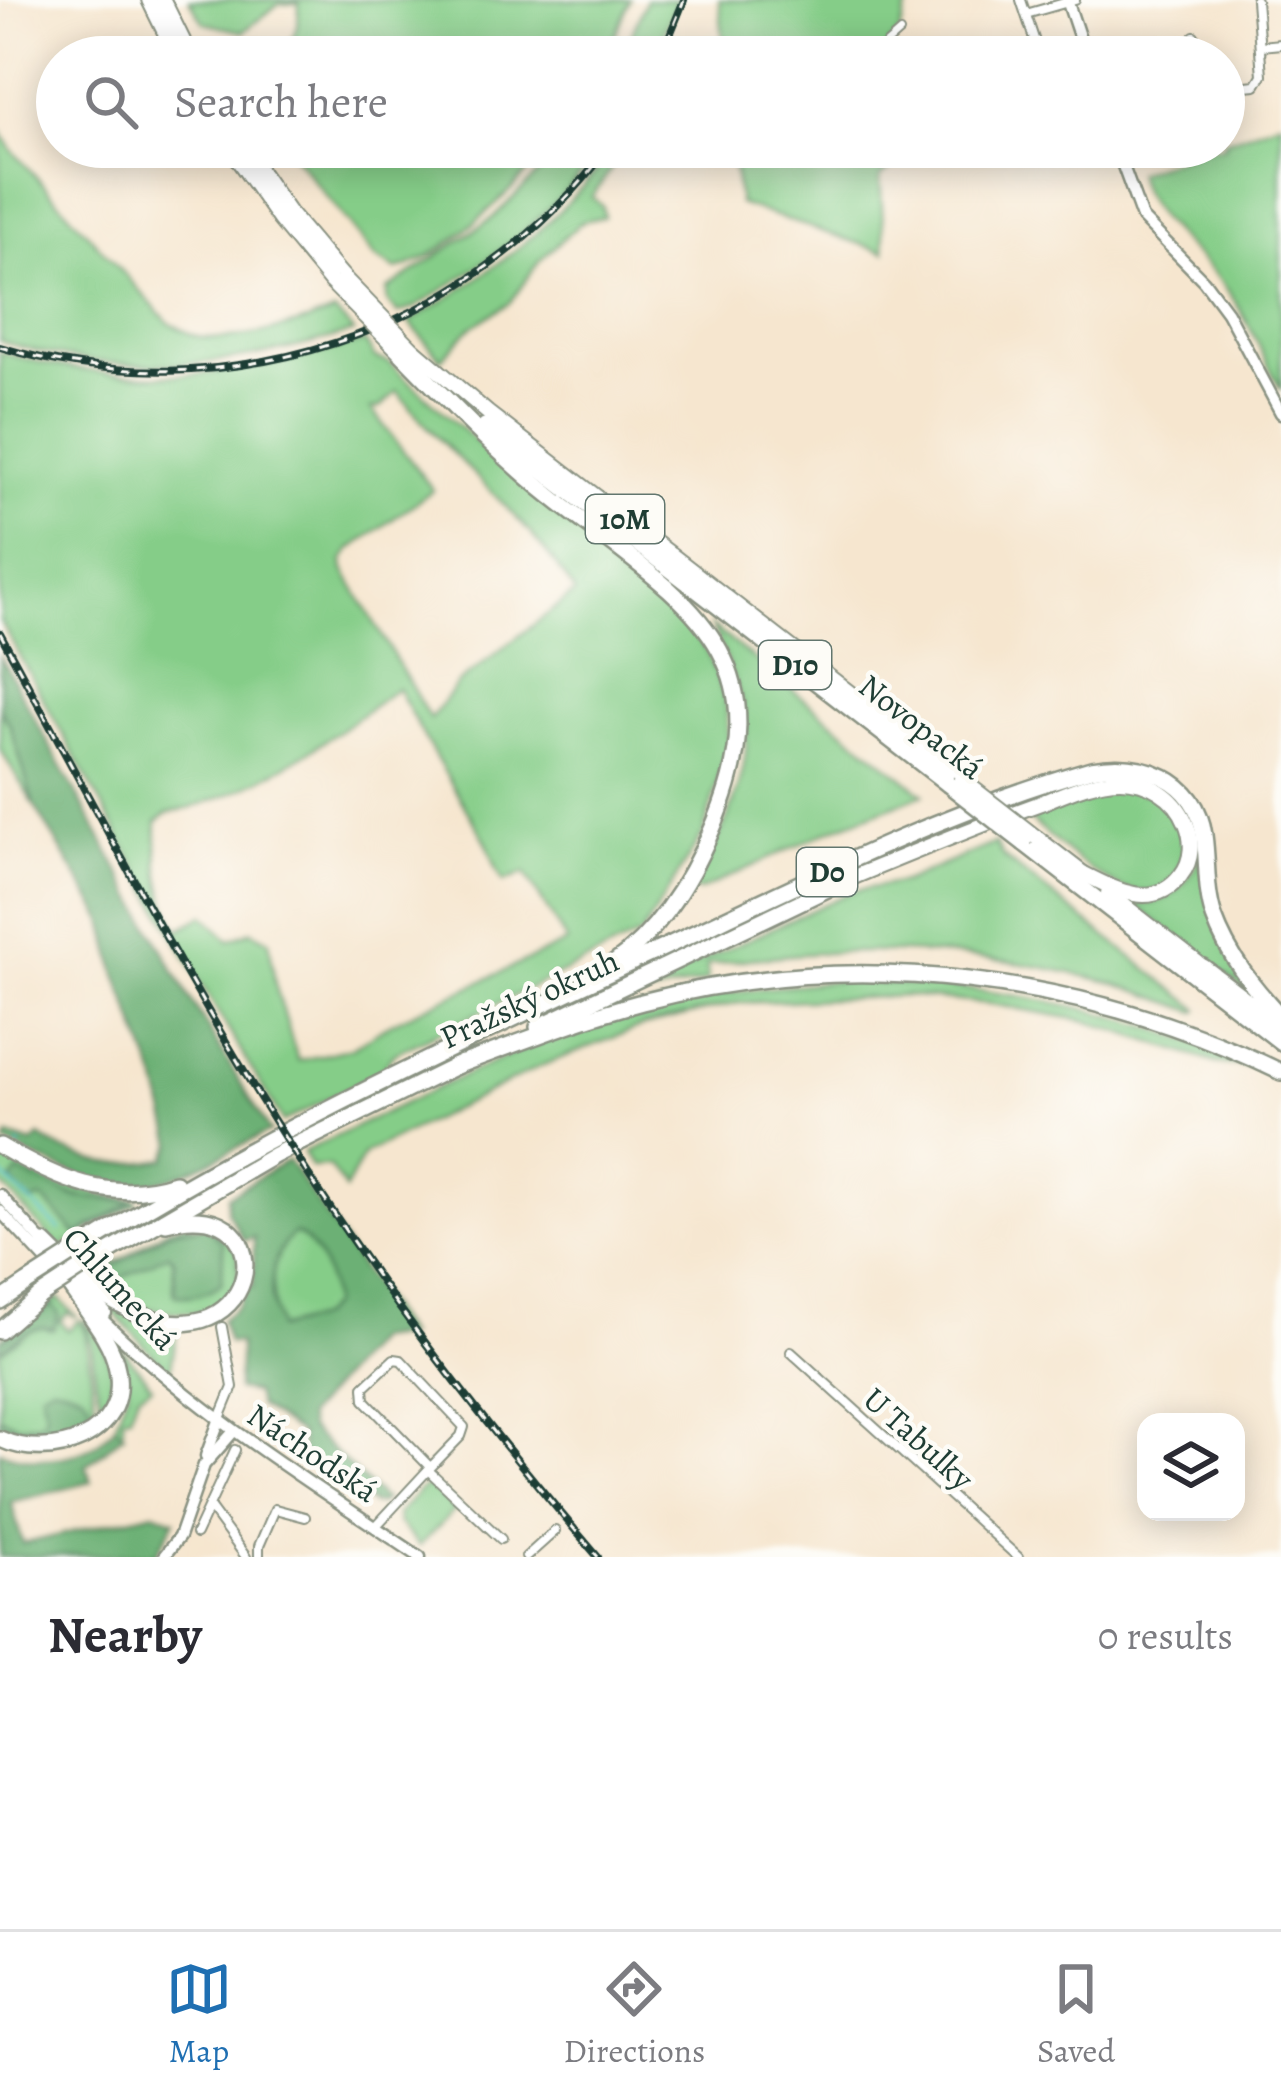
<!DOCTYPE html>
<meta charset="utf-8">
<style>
body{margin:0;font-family:Alegreya,serif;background:#f2f2f3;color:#2b2b33}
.controls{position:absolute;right:36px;bottom:36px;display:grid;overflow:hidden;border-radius:24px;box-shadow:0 6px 30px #0003}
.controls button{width:108px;height:108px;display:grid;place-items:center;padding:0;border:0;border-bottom:3px solid #e1e1e2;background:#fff;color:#2b2b33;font:60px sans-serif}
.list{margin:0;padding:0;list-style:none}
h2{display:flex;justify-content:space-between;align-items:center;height:156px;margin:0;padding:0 48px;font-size:51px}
h2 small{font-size:39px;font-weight:400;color:#7c7c81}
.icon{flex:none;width:66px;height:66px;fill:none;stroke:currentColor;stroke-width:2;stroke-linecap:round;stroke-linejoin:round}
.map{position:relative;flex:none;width:1281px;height:1557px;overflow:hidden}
.search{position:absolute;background:#fff;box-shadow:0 6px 30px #0003;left:36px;right:36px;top:36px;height:132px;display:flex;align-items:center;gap:30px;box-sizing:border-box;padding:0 42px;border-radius:66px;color:#7c7c81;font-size:45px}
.sheet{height:372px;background:#fff}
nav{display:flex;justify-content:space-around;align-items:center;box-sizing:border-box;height:168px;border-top:3px solid #e1e1e2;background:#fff;font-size:33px;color:#7c7c81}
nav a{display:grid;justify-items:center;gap:6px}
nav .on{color:#1f6fb2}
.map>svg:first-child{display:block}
</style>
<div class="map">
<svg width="1281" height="1557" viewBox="0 0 1281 1557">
<rect width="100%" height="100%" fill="#fdfcf7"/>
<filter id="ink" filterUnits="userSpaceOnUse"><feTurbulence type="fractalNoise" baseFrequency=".00833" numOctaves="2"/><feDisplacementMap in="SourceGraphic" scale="24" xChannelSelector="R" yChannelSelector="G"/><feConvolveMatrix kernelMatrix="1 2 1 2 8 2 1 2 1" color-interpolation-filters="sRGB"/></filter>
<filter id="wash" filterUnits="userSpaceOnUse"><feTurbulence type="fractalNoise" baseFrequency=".004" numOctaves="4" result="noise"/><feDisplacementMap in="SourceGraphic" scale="48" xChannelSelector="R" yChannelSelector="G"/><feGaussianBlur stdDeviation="2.7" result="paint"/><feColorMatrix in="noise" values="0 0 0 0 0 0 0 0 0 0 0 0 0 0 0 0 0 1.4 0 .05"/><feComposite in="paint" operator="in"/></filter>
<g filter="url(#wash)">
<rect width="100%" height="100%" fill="#f6e6cf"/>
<!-- green -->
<g fill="#85cd88" stroke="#52855e" stroke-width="3" fill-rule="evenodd">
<polygon points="189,0 630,0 606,57 285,57 298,25 299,3 279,4 243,32 204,23"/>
<polygon points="646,0 677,0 654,57 622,57"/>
<polygon points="719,0 910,0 900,32 884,51 887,57 725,57"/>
<path d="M1281 121V390C1262 355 1246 313 1222 283 1193 247 1146 219 1136 173L1208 147H1224V141Z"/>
<path d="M0 130 12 150 168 322C176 326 185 332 194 335 230 347 300 324 335 312L354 332C231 368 125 379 0 341Z"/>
<path d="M287 147H549C518 186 444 259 396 270L375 257Z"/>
<path d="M566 147H602C548 221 490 261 414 308L398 313 387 302V290L491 219Z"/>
<path d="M615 147H626L592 197 602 206 604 217 583 221 565 237 539 261 510 303 471 327 441 359 409 322C493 272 556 226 615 147Z"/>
<polygon points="731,147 917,147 880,177 885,252 739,204"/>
<path d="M365 341 375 358 388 362 519 480 679 609 708 654 726 702 729 743 703 834 641 935 393 1054 381 1071 283 1122 203 987 0 621V352C135 391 232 378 365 341ZM397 391C452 461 528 516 575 593L458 683 430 719 344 570 343 561 351 549 433 490 371 409 380 408ZM397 688C424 740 454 788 484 838 492 852 494 868 504 882L525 873 567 942 391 1023 352 1048 298 1061 275 984 269 940 252 931 229 940 204 915 179 930C160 899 156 857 157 821L168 813C253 796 331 739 397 688Z"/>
<path d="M712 626 924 794 837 827 699 891 691 889C720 839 760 765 742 704 735 678 722 652 712 626Z"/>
<polygon points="0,708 10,725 34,805 0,749"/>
<path d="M1135 784C1148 792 1167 799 1174 811 1192 840 1187 889 1145 892 1107 894 1054 839 1026 816L1106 785Z"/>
<path d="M995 843 1003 857 1199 1009 1197 1012C1165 1001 1133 988 1101 980 971 947 839 944 707 965V981L601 1007 853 891 903 882Z"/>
<path d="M1199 858 1248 988 1246 990 1134 904C1168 906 1187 887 1199 858Z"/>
<path d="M834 981C981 984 1113 1002 1247 1066L1216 1063 1087 1021 991 1004 907 996 738 1003 643 1026 543 1065 364 1154 345 1189 329 1166 311 1167 303 1152C403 1105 502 1053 607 1018 676 996 761 988 834 981Z"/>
<path d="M0 1155C44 1177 85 1197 135 1199L137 1203 60 1248 0 1183ZM54 1189 98 1202 129 1203 77 1235 43 1199Z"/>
<path d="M185 1223 227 1235 238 1256V1284L212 1312C159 1316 135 1308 91 1280L168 1228ZM181 1227 223 1242 222 1282 174 1291 173 1259 168 1254 107 1270Z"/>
<path d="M295 1233C321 1247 330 1278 331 1305L318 1318 277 1329C273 1298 264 1253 295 1233Z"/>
<path d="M58 1298 77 1317 68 1313 60 1321 68 1330 79 1320 85 1331 96 1411 105 1407C90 1381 97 1347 83 1319 123 1356 126 1422 65 1437 57 1439 45 1444 37 1443 26 1443 11 1436 0 1433V1427L34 1438 68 1436 41 1397 46 1414 40 1423 17 1425 0 1417V1352L31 1329 42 1326 50 1330 52 1305 0 1338Z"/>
<polygon points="104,1302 178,1326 170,1373"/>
<polygon points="122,1348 152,1386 138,1394 130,1415 123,1416 123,1433 115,1425 128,1389"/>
<polygon points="431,1485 455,1510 419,1546 398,1523 397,1515 420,1490"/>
</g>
<!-- forest -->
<g fill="#6cb074" stroke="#467654" stroke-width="3" fill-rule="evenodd">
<path d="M0 656 188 995 270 1132C235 1147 202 1168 167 1179 110 1196 55 1167 5 1143L9 1136 32 1144 39 1137C87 1164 112 1169 166 1159L173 1144 158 1083 117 975 104 921 34 805 10 725 0 708Z"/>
<path d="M288 1160 407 1336 374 1340 307 1416 309 1428 384 1500 379 1504H372L302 1455 300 1434 258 1406 255 1393 237 1390C236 1372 242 1361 238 1343H228L221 1320 237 1307 249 1286 253 1287 254 1237 244 1241 227 1211 228 1196ZM295 1233C321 1247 330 1278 331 1305L318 1318 278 1329C278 1317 273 1311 272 1299 270 1276 276 1246 295 1233Z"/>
<polygon points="18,1172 75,1197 132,1202 77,1235 43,1199 29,1202 11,1181"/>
<path d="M206 1226 223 1242 222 1282C212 1293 188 1299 175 1294L174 1259 168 1254 114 1282 106 1281 107 1271 169 1231Z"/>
<path d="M52 1305 59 1313 54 1329C32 1324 17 1337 0 1352V1341Z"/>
<path d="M52 1385C78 1389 95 1393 91 1424 63 1443 30 1441 0 1427V1417L17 1425 40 1423 46 1414 41 1391Z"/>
<path d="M115 1425 124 1434 86 1466 92 1482 11 1502 23 1544 154 1512 175 1520 156 1554 0 1557V1451C39 1466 90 1461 115 1425Z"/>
</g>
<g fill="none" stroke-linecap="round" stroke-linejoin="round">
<!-- stream -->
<g stroke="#54c2c9" stroke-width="3">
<polyline points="19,1147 20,1145"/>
<polyline points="0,1173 60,1230"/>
</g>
</g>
</g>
<g filter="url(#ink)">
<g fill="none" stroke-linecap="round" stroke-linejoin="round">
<defs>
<polyline id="pedestrian" points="887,57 884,46 900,32"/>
<g id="minor">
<polyline points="1021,0 1040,57"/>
<polyline points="1026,14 1075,0"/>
<polyline points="1194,36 1196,57"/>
<polyline points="1261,46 1281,44"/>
<polyline points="1224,88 1256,85 1262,75 1256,0"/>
<polyline points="1197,147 1197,148"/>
<polyline points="791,1352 1018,1557"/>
<polyline points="219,1421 233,1387 222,1327"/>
<polyline points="428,1470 461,1436 464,1427 401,1360 394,1359 364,1387 365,1400 430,1467"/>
<polyline points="210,1508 246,1557"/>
<polyline points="375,1527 428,1470 501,1539"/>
<polyline points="196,1534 235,1450"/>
<polyline points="259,1557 259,1546 275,1509 305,1517"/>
<polyline points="526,1557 555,1531"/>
</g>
<g id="tertiary">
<polyline points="1067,0 1086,57"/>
<polyline points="1116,147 1142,218 1204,281 1227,312 1281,413"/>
<polyline points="206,1456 219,1421"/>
<polyline points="163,1557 179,1537 204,1465 234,1431"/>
</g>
<g id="secondary">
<polyline points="0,1195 46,1246"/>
<polyline points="0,1211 55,1270"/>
<polyline points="78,1283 106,1313"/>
<path d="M93 1310C189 1408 306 1480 420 1557"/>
</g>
<g id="trunk">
<polyline points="149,0 177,57"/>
<polyline points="163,0 191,57"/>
<polyline points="229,147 280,220 331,282"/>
<polyline points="243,147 289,213 343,277"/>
<polyline points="412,348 488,413 961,779"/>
<polyline points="1037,838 1085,875"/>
<path d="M844 881C909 854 974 827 1041 803 1066 793 1093 780 1120 780 1148 780 1175 796 1186 823 1193 840 1193 860 1181 875 1154 912 1114 889 1082 873"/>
<polyline points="1108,893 1203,967"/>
</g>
<g id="motorway">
<path d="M401 353C450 403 498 454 553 498 675 595 790 647 713 827 691 879 659 932 612 965"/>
<polyline points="485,426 948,784"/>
<polyline points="1024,843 1281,1042"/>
<polyline points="1203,967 1279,1025"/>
<polyline points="538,1027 844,881"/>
<path d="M453 1067C515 1044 578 1019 642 1002 856 946 1084 976 1281 1072"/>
<path d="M0 1146C56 1179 111 1204 175 1183"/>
<path d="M44 1243C66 1265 88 1288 116 1303 261 1383 292 1189 166 1223"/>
<path d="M83 1247C263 1134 456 1045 648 955 791 888 938 813 1091 769 1141 760 1196 777 1204 835 1208 863 1205 890 1214 917 1228 956 1253 987 1281 1017"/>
<polyline points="95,1260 275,1155 462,1063"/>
<polyline points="0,1301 27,1283"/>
<polyline points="0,1331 40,1296"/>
<path d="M0 1439C50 1462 130 1437 117 1369 112 1340 87 1312 71 1288"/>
</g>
</defs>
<!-- pedestrian casing -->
<use href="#pedestrian" stroke="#8a9282" stroke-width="10"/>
<!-- minor casing -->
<use href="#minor" stroke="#8a9282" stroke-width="12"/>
<!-- tertiary casing -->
<use href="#tertiary" stroke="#8a9282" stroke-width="15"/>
<!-- secondary casing -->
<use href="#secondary" stroke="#8a9282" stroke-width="15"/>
<!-- trunk casing -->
<use href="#trunk" stroke="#8a9282" stroke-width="18"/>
<!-- motorway casing -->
<use href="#motorway" stroke="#8a9282" stroke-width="20"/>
<!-- pedestrian -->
<use href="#pedestrian" stroke="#fff" stroke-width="6"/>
<!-- minor -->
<use href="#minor" stroke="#fff" stroke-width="8"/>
<!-- tertiary -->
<use href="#tertiary" stroke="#fff" stroke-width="10"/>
<!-- secondary -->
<use href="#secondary" stroke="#fff" stroke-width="10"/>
<!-- trunk -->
<use href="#trunk" stroke="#fff" stroke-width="14"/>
<!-- motorway -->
<use href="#motorway" stroke="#fff" stroke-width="15"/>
<defs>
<g id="rail">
<polyline points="661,57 684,0"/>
<path d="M0 347C223 415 470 334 609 147"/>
<path d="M0 633C114 844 226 1059 363 1256 435 1361 515 1460 598 1557"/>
</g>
</defs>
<!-- rail casing -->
<use href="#rail" stroke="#1f3d34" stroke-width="8"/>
<!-- rail -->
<use href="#rail" stroke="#fdfcf7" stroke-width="3" stroke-dasharray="9" stroke-linecap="butt"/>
<defs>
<g id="trunk-bridge">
<polyline points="343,277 412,348"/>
<polyline points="331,282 401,353"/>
<polyline points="961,779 1037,838"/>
</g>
<g id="motorway-bridge">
<polyline points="948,784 1024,843"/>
<polyline points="27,1283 83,1247"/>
<polyline points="40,1296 95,1260"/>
</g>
</defs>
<!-- trunk-bridge casing -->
<use href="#trunk-bridge" stroke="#8a9282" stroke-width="18" stroke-linecap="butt"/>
<!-- motorway-bridge casing -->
<use href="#motorway-bridge" stroke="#8a9282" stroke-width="20" stroke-linecap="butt"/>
<!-- trunk-bridge -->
<use href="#trunk-bridge" stroke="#fff" stroke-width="14"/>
<!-- motorway-bridge -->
<use href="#motorway-bridge" stroke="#fff" stroke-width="15"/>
</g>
</g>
<g text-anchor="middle" stroke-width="9" stroke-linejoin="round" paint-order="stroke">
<!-- shield labels -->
<g fill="#fdfcf7" stroke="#62766e" stroke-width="3">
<rect x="586" y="495" width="78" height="48" rx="9"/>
<rect x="759" y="641" width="72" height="48" rx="9"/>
<rect x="797" y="848" width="60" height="48" rx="9"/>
</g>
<g font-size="30" font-weight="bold" fill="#1f3d34">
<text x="625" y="529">10M</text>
<text x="795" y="675">D10</text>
<text x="827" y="882">D0</text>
</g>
<!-- street labels -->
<g font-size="33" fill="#1f3d34" stroke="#fdfcf7">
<text transform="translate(922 726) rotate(38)" y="12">Novopacká</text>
<text transform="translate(529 998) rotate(-25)" y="12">Pražský okruh</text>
<text transform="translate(121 1288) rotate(48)" y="12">Chlumecká</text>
<text transform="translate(919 1438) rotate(42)" y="12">U Tabulky</text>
<text transform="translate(313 1452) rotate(34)" y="12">Náchodská</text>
</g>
</g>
</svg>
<div class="controls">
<button><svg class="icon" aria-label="layers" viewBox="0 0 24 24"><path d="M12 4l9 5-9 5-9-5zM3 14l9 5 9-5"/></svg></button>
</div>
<div class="search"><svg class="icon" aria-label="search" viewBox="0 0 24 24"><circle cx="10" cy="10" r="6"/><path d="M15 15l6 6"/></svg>Search here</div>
</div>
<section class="sheet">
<h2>Nearby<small>0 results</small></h2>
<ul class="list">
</ul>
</section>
<nav>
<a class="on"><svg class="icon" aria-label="map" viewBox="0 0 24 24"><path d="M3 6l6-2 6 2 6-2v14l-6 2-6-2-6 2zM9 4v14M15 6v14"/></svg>Map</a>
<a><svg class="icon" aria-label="directions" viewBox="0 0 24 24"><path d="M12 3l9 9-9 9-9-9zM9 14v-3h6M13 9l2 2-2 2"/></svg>Directions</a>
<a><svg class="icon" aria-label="saved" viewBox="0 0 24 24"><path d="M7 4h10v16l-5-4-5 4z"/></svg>Saved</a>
</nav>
